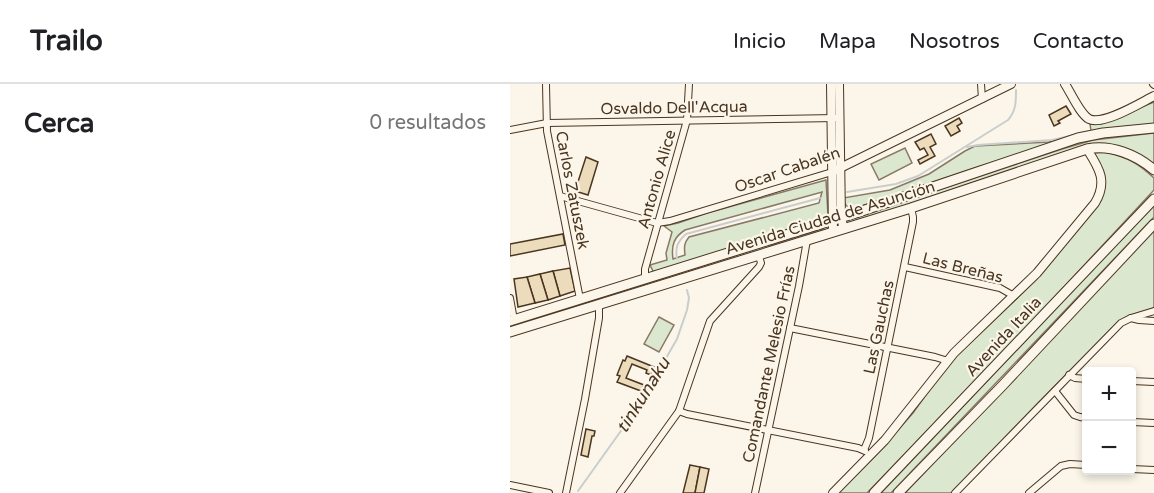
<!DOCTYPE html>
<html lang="es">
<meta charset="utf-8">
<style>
body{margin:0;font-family:"Varela Round",sans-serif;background:#f2f2f2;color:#202124}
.controls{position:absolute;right:18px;bottom:18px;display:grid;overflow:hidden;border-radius:6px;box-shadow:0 3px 9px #0003}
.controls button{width:54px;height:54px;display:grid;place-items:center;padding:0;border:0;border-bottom:2px solid #e0e0e0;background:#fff;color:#202124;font:30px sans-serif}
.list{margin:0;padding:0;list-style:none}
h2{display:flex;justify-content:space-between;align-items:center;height:78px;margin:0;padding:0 24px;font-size:26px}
h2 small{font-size:20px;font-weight:400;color:#757577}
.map{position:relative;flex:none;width:644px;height:409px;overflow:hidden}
header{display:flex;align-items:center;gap:36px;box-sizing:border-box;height:84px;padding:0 30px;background:#fff;border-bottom:2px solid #e0e0e0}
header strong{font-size:28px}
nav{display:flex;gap:33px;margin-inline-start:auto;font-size:21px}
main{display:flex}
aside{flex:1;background:#fff}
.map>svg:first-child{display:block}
</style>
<header>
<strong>Trailo</strong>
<nav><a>Inicio</a><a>Mapa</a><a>Nosotros</a><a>Contacto</a></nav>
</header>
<main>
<aside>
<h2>Cerca<small>0 resultados</small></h2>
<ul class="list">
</ul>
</aside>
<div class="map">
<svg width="644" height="409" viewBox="0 0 644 409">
<rect width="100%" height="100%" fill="#fbf6e9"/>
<!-- green -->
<g fill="#dce7d0" stroke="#887966" stroke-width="1.5" fill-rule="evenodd">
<path d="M644 18V40L572 51 464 84 343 125C336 123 334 120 333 114L380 106 419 90 455 67 465 62 539 58 581 47 580 40H592Z"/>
<polygon points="644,49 644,87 618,69 561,66 336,141 335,137 552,65 583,56"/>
<polygon points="395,64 402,79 369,96 361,80"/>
<path d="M596 68C618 74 627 78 644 94V106L501 260 357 409H328L364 373 403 329 437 281 527 195 575 137 592 113 582 69Z"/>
<path d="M316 96 318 131 314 135 148 188 143 187 140 181 157 176 156 169 162 148 154 142 168 139 197 129ZM312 108 309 119 179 153C174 159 174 163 175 171L163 175C161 161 164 153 175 146Z"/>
<polygon points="644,121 644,133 381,409 371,409"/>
<polygon points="313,144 313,145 267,159 251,167 20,238 20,236"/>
<polygon points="644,146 644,224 616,233 606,240 528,319 442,409 395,409"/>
<polygon points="149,233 164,241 149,268 134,260"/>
</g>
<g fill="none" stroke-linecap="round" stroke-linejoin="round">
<!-- stream -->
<g stroke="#c9cecd" stroke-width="2">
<polyline points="570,49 585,46"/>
<polyline points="457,63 468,61 542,56 564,51"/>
<path d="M337 108 386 100 408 92 498 36C506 27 506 18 506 6"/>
<path d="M167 175C165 164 167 158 176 150L310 114"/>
<polyline points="68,407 128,323 167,255 177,226 179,214 177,206"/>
</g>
</g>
<!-- building -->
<g fill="#ecdcbc" stroke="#4a3520" stroke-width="1.5">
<polygon points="556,22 561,30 548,37 550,39 544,42 539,31"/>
<polygon points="449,34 452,39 447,42 450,47 441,52 435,42"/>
<polygon points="421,50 426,60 420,63 425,72 410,80 408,76 418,71 414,64 410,66 405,58"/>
<polygon points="76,73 88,78 78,111 65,107"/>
<polygon points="53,150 55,161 0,172 0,160"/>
<polygon points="60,184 65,207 50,212 43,187"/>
<polygon points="43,187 50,212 38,216 30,190"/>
<polygon points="30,190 38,216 25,219 17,193"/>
<polygon points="17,193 25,219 8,223 4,195"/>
<polygon points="117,272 144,283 141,291 136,289 137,286 122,280 116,294 134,301 131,307 107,298 110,292 107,291 113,276 115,277"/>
<polygon points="76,345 85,347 84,352 82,352 78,373 71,371"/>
<polygon points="180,381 190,383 185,409 173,409"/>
<polygon points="190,383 199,385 194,409 185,409"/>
</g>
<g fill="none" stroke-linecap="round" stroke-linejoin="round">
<defs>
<g id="minor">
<polyline points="36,0 37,47 70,215"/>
<polyline points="471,0 472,15"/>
<polyline points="643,0 644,1"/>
<polyline points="0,46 37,39 326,34"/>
<polyline points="50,112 147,139 160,137 322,88"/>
<polyline points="395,183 490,204 504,212"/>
<polyline points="135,196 135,185 177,36 179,0"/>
<polyline points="0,214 4,236"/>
<polyline points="621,234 629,236 644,237"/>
<polyline points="280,244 425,273 438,277"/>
<polyline points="559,291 565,294 576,295"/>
<polyline points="622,297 644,298"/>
<polyline points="545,307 564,331 570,333 576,334"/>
<polyline points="169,327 177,330 348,364 355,367"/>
<polyline points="622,338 644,339"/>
<polyline points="354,366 359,354 403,138 403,133 401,124"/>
<polyline points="622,385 644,386"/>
<polyline points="0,401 39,409"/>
<polyline points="56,409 75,315 89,234 89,222"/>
<polyline points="110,409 169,327 200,237 249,183 251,179 249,172"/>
<polyline points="245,409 289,202 297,156"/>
<polyline points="445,409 611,239 621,234 644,227"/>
<polyline points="519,409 551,382 560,380 576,381"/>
</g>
<g id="tertiary">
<polyline points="321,0 323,148"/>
<polyline points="329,0 331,134 334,145"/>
<path d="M555 0C561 9 570 30 579 35 593 42 630 19 644 12"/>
<polyline points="322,88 501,0"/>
<path d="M323 409 375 356 444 269 527 189 585 119C598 97 589 84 577 65"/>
</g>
<g id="primary">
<polyline points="364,409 644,115"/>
<polyline points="388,409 492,302 644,140"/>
</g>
<g id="trunk">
<polyline points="0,237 346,129 568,54 593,49 644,44"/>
<path d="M0 248 401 124 577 65C601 60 627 71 644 86"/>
</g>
</defs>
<!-- minor casing -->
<use href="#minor" stroke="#4a3520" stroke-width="8"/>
<!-- tertiary casing -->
<use href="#tertiary" stroke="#4a3520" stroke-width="10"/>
<!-- primary casing -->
<use href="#primary" stroke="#4a3520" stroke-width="11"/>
<!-- trunk casing -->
<use href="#trunk" stroke="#4a3520" stroke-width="11"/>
<!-- minor -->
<use href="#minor" stroke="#fbf6e9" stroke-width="6"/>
<!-- tertiary -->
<use href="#tertiary" stroke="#fbf6e9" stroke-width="8"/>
<!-- primary -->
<use href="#primary" stroke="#fbf6e9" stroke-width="9"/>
<!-- trunk -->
<use href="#trunk" stroke="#fbf6e9" stroke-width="9"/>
</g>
<g text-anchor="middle" stroke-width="4.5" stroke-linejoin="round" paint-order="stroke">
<!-- street labels -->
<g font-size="16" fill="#4a3520" stroke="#fbf6e9">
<text transform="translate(164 23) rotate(-1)" y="6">Osvaldo Dell'Acqua</text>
<text transform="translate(277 85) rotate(-19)" y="6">Oscar Cabalén</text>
<text transform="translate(146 95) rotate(-74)" y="6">Antonio Alice</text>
<text transform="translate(63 106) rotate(79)" y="6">Carlos Zatuszek</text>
<text transform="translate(320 133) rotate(-17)" y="6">Avenida Ciudad de Asunción</text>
<text transform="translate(453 183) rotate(14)" y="6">Las Breñas</text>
<text transform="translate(368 243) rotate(-78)" y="6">Las Gauchas</text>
<text transform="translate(493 252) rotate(-47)" y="6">Avenida Italia</text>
<text transform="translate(258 280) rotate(-78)" y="6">Comandante Melesio Frías</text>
</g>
<!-- water labels -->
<g font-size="18" font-style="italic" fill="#4a3520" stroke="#fbf6e9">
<text transform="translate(133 311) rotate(-58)" y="6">tinkunaku</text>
</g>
</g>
</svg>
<div class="controls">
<button>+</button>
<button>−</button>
</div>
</div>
</main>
